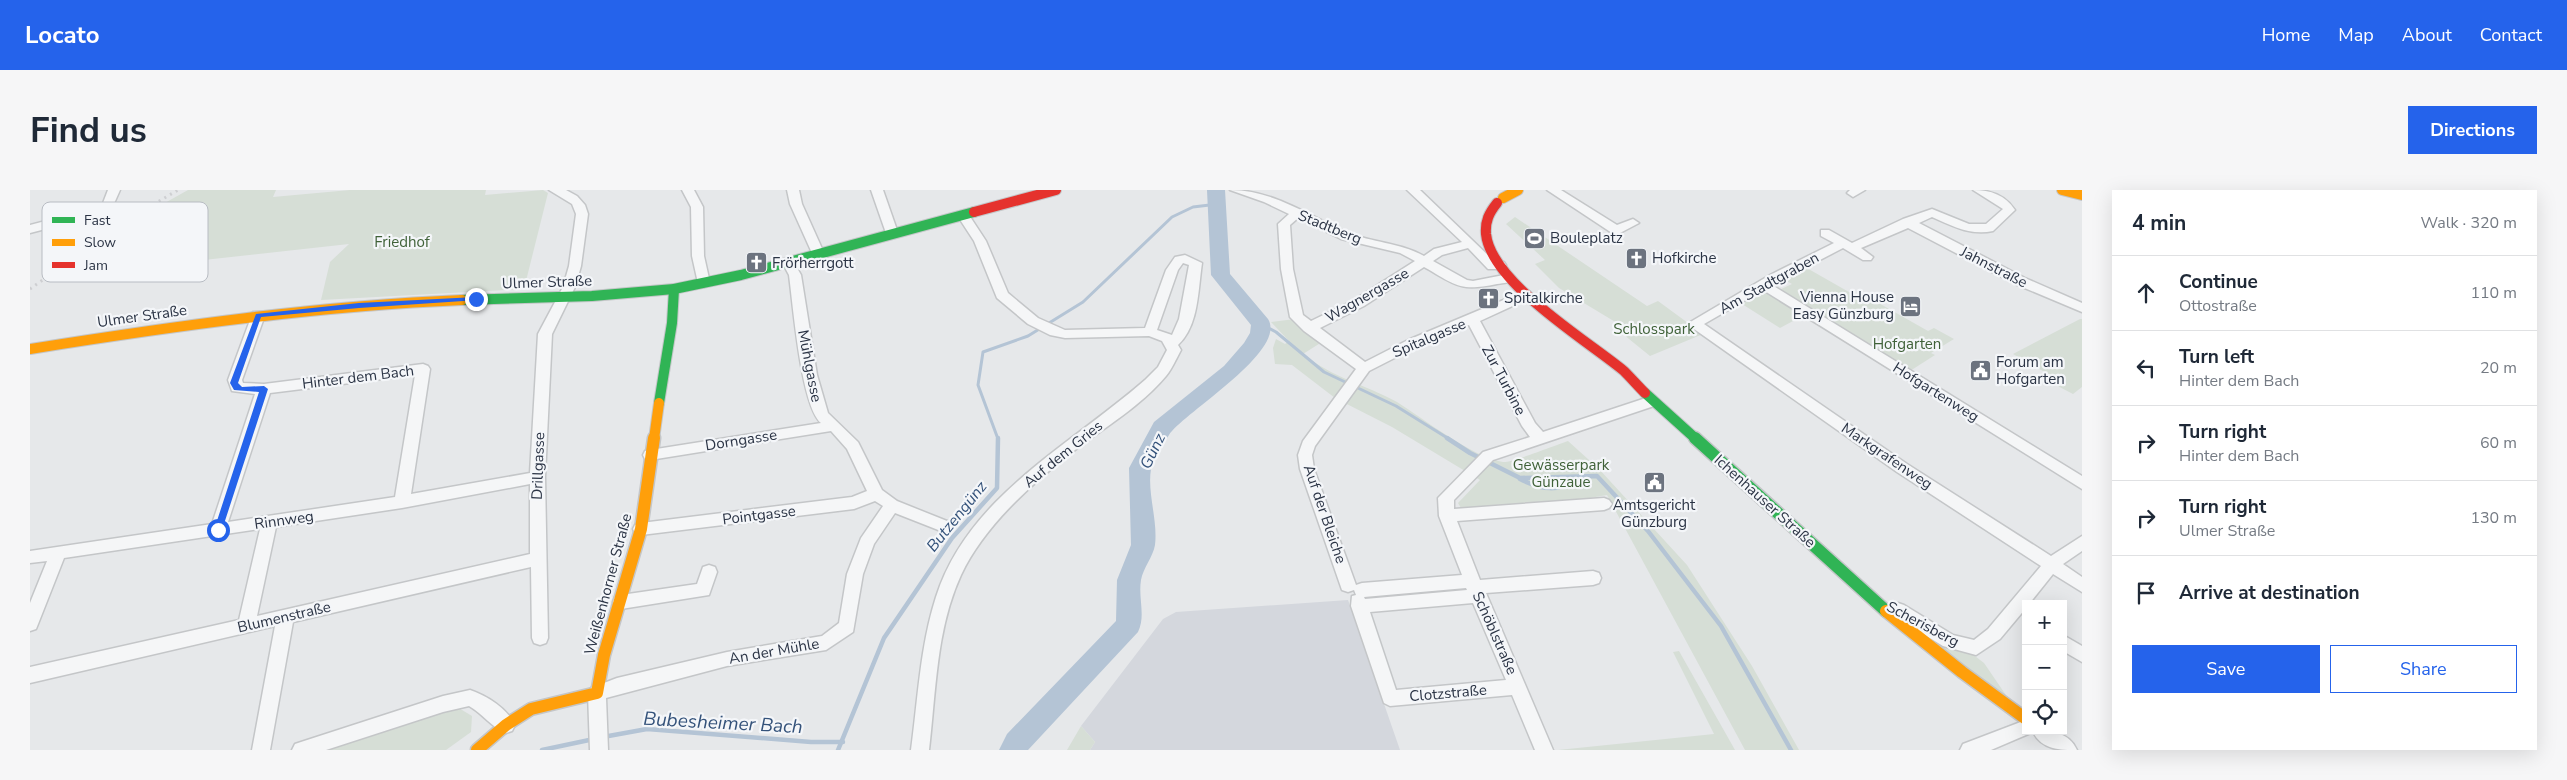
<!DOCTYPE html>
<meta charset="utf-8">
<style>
body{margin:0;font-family:"Nunito Sans",sans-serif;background:#f6f6f7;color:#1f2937}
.controls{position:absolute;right:15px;bottom:15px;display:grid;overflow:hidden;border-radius:0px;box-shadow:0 5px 20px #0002}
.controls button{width:45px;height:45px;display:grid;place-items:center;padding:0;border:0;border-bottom:1px solid #e0e1e3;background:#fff;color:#1f2937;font:25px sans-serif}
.stop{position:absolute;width:15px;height:15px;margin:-11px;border:4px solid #2563eb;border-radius:50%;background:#fff}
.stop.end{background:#2563eb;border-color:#fff;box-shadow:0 1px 5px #0008}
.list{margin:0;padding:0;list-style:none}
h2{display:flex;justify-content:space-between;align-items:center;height:65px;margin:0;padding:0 20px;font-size:21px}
h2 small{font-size:16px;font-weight:400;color:#747a83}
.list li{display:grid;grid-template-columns:32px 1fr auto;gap:15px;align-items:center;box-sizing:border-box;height:75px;padding:0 20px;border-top:1px solid #e0e1e3}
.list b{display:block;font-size:19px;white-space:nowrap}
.list p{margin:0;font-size:16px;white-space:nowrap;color:#747a83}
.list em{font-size:16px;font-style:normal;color:#747a83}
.actions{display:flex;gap:10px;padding:15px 20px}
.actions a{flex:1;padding:11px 0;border:1px solid #2563eb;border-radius:0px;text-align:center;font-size:18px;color:#2563eb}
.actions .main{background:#2563eb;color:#fff}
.icon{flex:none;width:28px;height:28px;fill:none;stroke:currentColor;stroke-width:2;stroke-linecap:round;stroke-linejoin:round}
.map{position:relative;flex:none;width:2052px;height:560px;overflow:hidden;border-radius:0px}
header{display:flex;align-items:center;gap:30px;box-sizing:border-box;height:70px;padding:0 25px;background:#2563eb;color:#fff}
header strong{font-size:24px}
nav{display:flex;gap:28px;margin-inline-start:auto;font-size:18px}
.intro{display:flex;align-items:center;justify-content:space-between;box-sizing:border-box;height:120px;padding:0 30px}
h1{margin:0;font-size:35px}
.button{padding:12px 22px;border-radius:0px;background:#2563eb;color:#fff;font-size:18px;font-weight:700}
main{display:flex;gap:30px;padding:0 30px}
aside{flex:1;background:#fff;border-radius:0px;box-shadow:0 5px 20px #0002}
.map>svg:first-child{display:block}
</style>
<header>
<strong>Locato</strong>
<nav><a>Home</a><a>Map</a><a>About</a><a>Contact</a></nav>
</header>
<div class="intro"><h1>Find us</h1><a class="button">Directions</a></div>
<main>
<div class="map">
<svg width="2052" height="560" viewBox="0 0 2052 560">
<rect width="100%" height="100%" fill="#e6e8ea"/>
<!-- built -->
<polygon fill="#d4d7dd" points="1318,410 1370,560 1060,560 1065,552 1051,536 1133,429 1146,422"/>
<!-- green -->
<g fill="#d6ded6">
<polygon points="158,0 246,0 243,7 320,0 456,0 455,5 513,0 518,3 494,99 291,110 300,72 319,54 29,86 115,24"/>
<polygon points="1485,27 1617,116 1628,111 1673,144 1620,166 1583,136 1587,133 1529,98 1505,74 1515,70 1476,34"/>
<polygon points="1775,77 1833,110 1838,107 1898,141 1904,138 1924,149 1901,163 1905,165 1880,181 1747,101 1762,94 1753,89"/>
<polygon points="1736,101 1776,124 1750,138 1712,114"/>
<path d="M1265 129 1292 152 1273 164C1303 188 1334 194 1367 212 1394 229 1442 267 1473 272 1481 273 1526 255 1538 251L1569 279 1657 375 1722 476 1769 560H1715L1577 305 1536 312 1431 318 1428 313 1450 290 1362 237 1305 208 1262 175 1245 174 1243 158 1246 149 1255 154 1259 151 1241 132Z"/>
<polygon points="2050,129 2052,129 2052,197 2043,204 2016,190 2018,184 1983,164"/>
<polygon points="1873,426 1937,460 1954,473 1980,511"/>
<polygon points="1649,461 1705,560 1528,560 1684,544 1643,462"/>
<polygon points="427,517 442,526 441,542 416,560 294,560"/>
<polygon points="1051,536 1065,552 1060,560 1037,560"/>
</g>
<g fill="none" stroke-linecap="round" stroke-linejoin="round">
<!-- stream-far1 -->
<g stroke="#b4c4d5" stroke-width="3">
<polyline points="1231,134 1246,142 1294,182 1366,216 1419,249"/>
<polyline points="968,249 948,195 953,162 998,146 1053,112 1142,27 1163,17 1188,14"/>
</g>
<!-- stream -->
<g stroke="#b4c4d5" stroke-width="4.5">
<polyline points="1417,248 1440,263 1490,288 1567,286 1618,341 1691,436 1761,560"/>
<path d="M1490 289C1512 300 1529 303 1549 287"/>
<polyline points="573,547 617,539 781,552 813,552"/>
<polyline points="512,560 564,549"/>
<polyline points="808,560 854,448 922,348 967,298 968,248"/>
</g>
<!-- river -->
<path fill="#b4c4d5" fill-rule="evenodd" d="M1177 0H1195L1200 84 1238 129C1258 161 1153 223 1139 245 1133 254 1123 269 1121 279 1117 303 1128 330 1125 355 1123 367 1113 378 1111 390 1108 408 1116 426 1108 442L998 560H969L977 544 1086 431 1087 390 1101 355 1099 278 1124 232 1194 176 1214 153 1220 143 1221 135 1181 85Z"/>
<defs>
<g id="street">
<polygon points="78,0 90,0 82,18 73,24 0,43 0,35 65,18 73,13"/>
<path d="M519 0H536L547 6 555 15 558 24 551 76 545 97 522 144 515 287 518 448 516 453 510 455 504 453 502 448 501 377 263 432 240 560H222L245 436 0 493V477L209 430 230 339 34 368 8 434 6 439 0 441V413L17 371 0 373V361L182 334 225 204 202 201 198 190 223 122H233L235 125 212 190 213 193 234 194 393 174 398 176 400 179 381 304 500 283 508 144 533 97 539 76 546 24 542 14ZM385 185 365 307 198 332 240 203ZM500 294V364L227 426 246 337 372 318Z"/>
<polygon points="652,0 664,0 673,17 674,66 680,93 674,97 668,93 662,66 661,17"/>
<polygon points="757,0 769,0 772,14 794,63 792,66 784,66 782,63 760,14"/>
<polygon points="841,0 853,0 868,43 866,46 862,47 856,43"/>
<path d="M1200 0C1244 0 1278 26 1317 42 1342 53 1369 52 1394 66L1404 59 1432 52 1377 0H1390L1465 72H1474L1476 75 1470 79H1458L1438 58 1412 65 1403 71 1437 90 1443 91 1479 84 1485 88C1481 93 1474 93 1467 94 1429 102 1426 95 1394 77L1334 116 1290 138 1335 172 1378 150 1495 101 1500 102 1501 105 1500 108 1450 131 1505 233 1513 242 1622 206 1629 211 1627 215 1463 270 1424 310V319L1574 308 1579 310 1582 314 1579 318 1574 320 1427 331 1450 390 1563 381 1569 383 1571 388 1569 393 1563 395 1456 403 1523 560H1505L1482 505 1360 516 1354 513 1321 416 1322 406 1326 405 1324 400 1326 395 1332 393 1432 385 1409 326 1408 308 1453 262 1500 247 1492 236 1439 135 1388 156 1339 181 1285 256 1282 265 1284 279 1326 395 1324 400 1318 402 1312 400 1270 279 1268 265 1273 251 1326 179 1274 141 1260 127 1251 79 1248 34 1259 24 1234 12ZM1268 28 1311 49 1370 63 1385 71 1324 110 1281 131 1273 125 1263 79 1260 35ZM1436 398 1437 400 1335 409 1334 407ZM1443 413 1476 490 1366 500 1340 422Z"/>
<polygon points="1517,0 1531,0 1587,35 1603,29 1609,33 1590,43 1582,43"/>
<polygon points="1820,0 1835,0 1823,7 1817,3"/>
<path d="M1943 0C1961 0 1975 5 1985 20L1963 41C1941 46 1922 36 1902 27L1889 33 1995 88 2052 113V122L1985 94 1878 38 1831 58 1843 67 1841 70H1833L1813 58 1742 95 2052 286V299L1733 100 1674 134 1877 274 2021 366 2052 346V361L2033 374 2052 387V402L2023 384 1999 414H1996V418L1970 449 1946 465 1913 456 1862 425 1860 420 1862 415 1868 413 1874 415 1923 445 1944 450 1958 439 2011 376 1867 282 1657 134 1740 85 1804 53 1791 46V40H1799L1822 53 1873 29 1902 19 1939 34H1956L1973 19Z"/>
<path d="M933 21 937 22 956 51 978 103 1008 128 1035 140 1115 138 1136 80 1145 67 1155 65 1172 73C1168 99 1169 136 1148 155L1151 160C1146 169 1142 179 1136 186 1111 216 1075 237 1045 260 1002 293 954 336 931 385 906 439 906 502 899 560H881C888 509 890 457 906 407 938 306 1041 255 1115 190L1128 177 1137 160 1132 151 1119 146 1035 148 1020 145 998 134 967 108 944 51 927 25ZM1153 73 1159 75 1149 129 1142 145 1127 140 1148 80Z"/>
<path d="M758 68 762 69 771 85 787 185 798 223 828 252 852 300 867 311 922 333 924 337 922 341 916 343 865 323 844 354 833 384 823 442 796 460 697 476 576 508 578 560H560L558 503 561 498 587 488 697 462 792 446 809 433 817 384 831 348 853 316 845 311 824 319 611 345 605 343 603 339 605 335 611 333 822 307 837 301 817 259 801 241 620 270 615 269 613 265 615 261 620 260 791 233C771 216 763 114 759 85L752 72Z"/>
<polygon points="679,375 685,377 687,382 679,405 591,419 585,417 583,412 585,407 591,405 667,394 673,377"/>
<polygon points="2033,445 2052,456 2052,472 2033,461"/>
<path d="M440 500C457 506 477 518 485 535L482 541 476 543C462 538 452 523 439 516L413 522 296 560H262L265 554 271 552 413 506Z"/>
<path d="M1996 530V541C2015 541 2038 539 2047 560 2030 560 2012 560 2003 542L1961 560H1930L1933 554Z"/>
</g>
<g id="fast-far1">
<polyline points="432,110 562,106 644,99 711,85 944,22"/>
<polyline points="1615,203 1666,249"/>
<polyline points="629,213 642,133 644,99"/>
</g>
<polyline id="fast" points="1665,248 1856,421"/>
<g id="slow-far1">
<polyline points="2032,0 2052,5"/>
<polyline points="1473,8 1488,0"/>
<path d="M0 159C144 136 287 116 432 110"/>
<polyline points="624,249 629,213"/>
</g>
<g id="slow">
<polyline points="1856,421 1932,482 1996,529"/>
<polyline points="447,560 476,535 501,519 567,503 574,465 611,339 624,248"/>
</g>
<g id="jam">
<path d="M1467 13C1459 23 1455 31 1456 44 1461 93 1558 151 1594 181 1601 188 1608 196 1615 203"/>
<polyline points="944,22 1026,0"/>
</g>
</defs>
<!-- street casing -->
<use href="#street" stroke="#c4c6c8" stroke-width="3"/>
<!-- fast-far1 casing -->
<use href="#fast-far1" stroke="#c4c6c8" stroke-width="12"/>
<!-- fast casing -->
<use href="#fast" stroke="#c4c6c8" stroke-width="15"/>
<!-- slow-far1 casing -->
<use href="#slow-far1" stroke="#c4c6c8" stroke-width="12"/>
<!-- slow casing -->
<use href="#slow" stroke="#c4c6c8" stroke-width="15"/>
<!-- jam casing -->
<use href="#jam" stroke="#c4c6c8" stroke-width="12"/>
<!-- street -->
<use href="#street" fill="#f5f6f7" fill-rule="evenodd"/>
<!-- fast-far1 -->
<use href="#fast-far1" stroke="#30b455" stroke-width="10"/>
<!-- fast -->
<use href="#fast" stroke="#30b455" stroke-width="12"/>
<!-- slow-far1 -->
<use href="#slow-far1" stroke="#ff9f0a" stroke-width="10"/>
<!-- slow -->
<use href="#slow" stroke="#ff9f0a" stroke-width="12"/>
<!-- jam -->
<use href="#jam" stroke="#e5322d" stroke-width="10"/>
<!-- rail -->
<polyline stroke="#cecfd2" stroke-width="3" stroke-dasharray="2 4.5" stroke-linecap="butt" points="0,99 95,31 148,0"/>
</g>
<!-- route -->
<polygon fill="#2563eb" points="446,107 448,110 329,118 231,127 208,193 212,197 234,196 238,199 192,340 188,343 185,342 184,340 229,202 204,200 200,193 226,124 329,113"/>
<!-- icons -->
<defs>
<symbol id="stadium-square" viewBox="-11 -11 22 22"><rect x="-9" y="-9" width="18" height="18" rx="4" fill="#6c737f" stroke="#f4f6f9"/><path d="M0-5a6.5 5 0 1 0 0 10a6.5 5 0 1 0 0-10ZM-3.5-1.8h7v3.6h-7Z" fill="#fff"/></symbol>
<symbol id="church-square" viewBox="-11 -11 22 22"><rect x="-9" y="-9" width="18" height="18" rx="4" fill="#6c737f" stroke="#f4f6f9"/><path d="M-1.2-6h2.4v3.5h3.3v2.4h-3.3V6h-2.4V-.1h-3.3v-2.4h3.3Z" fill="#fff"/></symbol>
<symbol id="hotel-square" viewBox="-11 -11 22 22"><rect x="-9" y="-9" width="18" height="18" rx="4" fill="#6c737f" stroke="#f4f6f9"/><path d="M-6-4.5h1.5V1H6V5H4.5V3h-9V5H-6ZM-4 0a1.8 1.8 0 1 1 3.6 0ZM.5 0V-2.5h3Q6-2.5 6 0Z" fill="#fff"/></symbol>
<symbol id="civic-square" viewBox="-11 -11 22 22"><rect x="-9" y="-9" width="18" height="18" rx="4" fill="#6c737f" stroke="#f4f6f9"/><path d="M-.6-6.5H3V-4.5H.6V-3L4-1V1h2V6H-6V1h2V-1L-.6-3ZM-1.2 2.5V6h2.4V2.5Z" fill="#fff"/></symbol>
</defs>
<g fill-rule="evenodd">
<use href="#stadium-square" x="1492" y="36" width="25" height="25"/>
<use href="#church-square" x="1594" y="56" width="25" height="25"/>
<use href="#church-square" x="714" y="60" width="25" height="25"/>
<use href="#church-square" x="1446" y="96" width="25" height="25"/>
<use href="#hotel-square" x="1868" y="104" width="25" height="25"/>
<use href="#civic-square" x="1938" y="168" width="25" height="25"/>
<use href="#civic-square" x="1612" y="280" width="25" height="25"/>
</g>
<g text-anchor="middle" stroke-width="4.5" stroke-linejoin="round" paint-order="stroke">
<!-- street labels -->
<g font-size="15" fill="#2b3445" stroke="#f4f6f9">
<text transform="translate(1300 37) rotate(22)" y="5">Stadtberg</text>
<text transform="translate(1964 77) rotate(27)" y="5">Jahnstraße</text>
<text transform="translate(517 92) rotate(-2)" y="5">Ulmer Straße</text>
<text transform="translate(1739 93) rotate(-29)" y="5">Am Stadtgraben</text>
<text transform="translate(1337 105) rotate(-30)" y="5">Wagnergasse</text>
<text transform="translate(112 126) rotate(-8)" y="5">Ulmer Straße</text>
<text transform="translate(1399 148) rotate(-23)" y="5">Spitalgasse</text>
<text transform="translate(780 176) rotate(79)" y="5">Mühlgasse</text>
<text transform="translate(328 187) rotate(-7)" y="5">Hinter dem Bach</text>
<text transform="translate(1474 190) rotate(62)" y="5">Zur Turbine</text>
<text transform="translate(1906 202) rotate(32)" y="5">Hofgartenweg</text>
<text transform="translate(711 250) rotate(-9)" y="5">Dorngasse</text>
<text transform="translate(1033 264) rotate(-39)" y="5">Auf dem Gries</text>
<text transform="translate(1857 266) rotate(34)" y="5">Markgrafenweg</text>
<text transform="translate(508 276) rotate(-88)" y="5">Drillgasse</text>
<text transform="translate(1735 311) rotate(42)" y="5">Ichenhauser Straße</text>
<text transform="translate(1295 324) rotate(71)" y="5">Auf der Bleiche</text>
<text transform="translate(729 325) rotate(-7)" y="5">Pointgasse</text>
<text transform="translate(254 330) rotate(-8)" y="5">Rinnweg</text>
<text transform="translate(578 394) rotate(-75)" y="5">Weißenhorner Straße</text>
<text transform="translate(254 427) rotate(-13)" y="5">Blumenstraße</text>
<text transform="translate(1893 434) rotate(28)" y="5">Scherisberg</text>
<text transform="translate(1465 443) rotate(66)" y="5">Schöblstraße</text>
<text transform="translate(744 461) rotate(-10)" y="5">An der Mühle</text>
<text transform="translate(1418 503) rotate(-5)" y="5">Clotzstraße</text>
</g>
<!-- poi labels -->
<g font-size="15" fill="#2b3445" stroke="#f4f6f9" text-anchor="start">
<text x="1520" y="53">Bouleplatz</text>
<text x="1622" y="73">Hofkirche</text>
<text x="742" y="78">Frörherrgott</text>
<text x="1864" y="112" text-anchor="end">Vienna House<tspan x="1864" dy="17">Easy Günzburg</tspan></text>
<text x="1474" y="113">Spitalkirche</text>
<text x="1966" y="177">Forum am<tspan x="1966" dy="17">Hofgarten</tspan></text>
<text x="1624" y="320" text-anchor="middle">Amtsgericht<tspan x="1624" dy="17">Günzburg</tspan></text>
</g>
<!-- park labels -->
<g font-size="15" fill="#3f6138" stroke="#f4f6f9">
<text x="372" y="57">Friedhof</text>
<text x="1624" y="144">Schlosspark</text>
<text x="1877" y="159">Hofgarten</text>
<text x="1531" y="280">Gewässerpark<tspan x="1531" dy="17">Günzaue</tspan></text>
</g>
<!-- water labels -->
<g font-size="16" font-style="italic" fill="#34527a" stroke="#f4f6f9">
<text transform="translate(1122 261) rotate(-64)" y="6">Günz</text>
<text transform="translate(926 326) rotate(-51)" y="6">Butzengünz</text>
</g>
<!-- near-water labels -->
<g font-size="19" font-style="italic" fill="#34527a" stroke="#f4f6f9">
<text transform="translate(693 532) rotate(3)" y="7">Bubesheimer Bach</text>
</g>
</g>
<!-- legend -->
<rect x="12" y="12" width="166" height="80" rx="8" fill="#f4f6f9" stroke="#b8bcc3" stroke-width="1"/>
<rect x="22" y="27" width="23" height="6" fill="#30b455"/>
<rect x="22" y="49" width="23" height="7" fill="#ff9f0a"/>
<rect x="22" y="72" width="23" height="6" fill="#e5322d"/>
<g font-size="14" fill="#2b3445">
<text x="54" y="35">Fast</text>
<text x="54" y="57">Slow</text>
<text x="54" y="80">Jam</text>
</g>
</svg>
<div class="controls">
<button>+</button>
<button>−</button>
<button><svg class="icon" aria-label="locate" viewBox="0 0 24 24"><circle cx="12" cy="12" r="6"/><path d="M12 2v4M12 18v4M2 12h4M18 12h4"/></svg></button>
</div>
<div class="stop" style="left:188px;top:340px"></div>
<div class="stop end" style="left:446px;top:109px"></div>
</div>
<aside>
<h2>4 min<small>Walk · 320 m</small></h2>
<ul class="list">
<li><svg class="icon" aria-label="ahead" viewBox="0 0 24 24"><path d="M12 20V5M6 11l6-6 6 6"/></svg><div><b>Continue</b><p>Ottostraße</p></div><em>110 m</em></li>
<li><svg class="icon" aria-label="left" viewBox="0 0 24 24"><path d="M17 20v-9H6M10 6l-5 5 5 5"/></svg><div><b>Turn left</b><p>Hinter dem Bach</p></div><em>20 m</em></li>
<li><svg class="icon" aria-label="right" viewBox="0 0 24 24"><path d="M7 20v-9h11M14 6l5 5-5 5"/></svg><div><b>Turn right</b><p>Hinter dem Bach</p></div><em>60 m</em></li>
<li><svg class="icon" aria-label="right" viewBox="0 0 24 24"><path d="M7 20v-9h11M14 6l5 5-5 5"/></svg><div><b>Turn right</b><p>Ulmer Straße</p></div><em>130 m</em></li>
<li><svg class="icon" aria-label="arrive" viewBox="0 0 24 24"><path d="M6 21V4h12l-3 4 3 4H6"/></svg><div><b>Arrive at destination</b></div></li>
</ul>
<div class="actions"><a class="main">Save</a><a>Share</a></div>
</aside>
</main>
